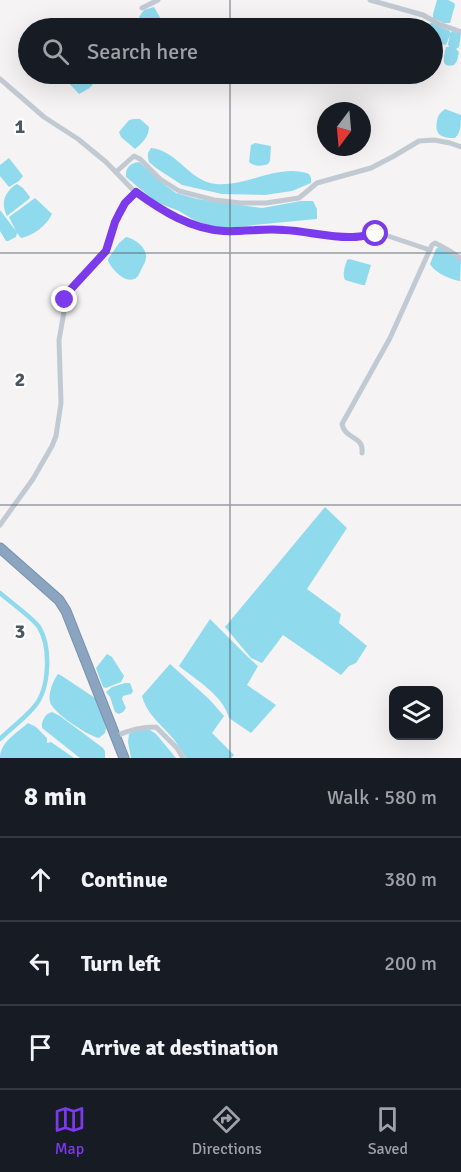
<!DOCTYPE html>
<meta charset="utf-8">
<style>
body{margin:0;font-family:Signika,sans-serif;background:#20242c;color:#f1f3f6}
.controls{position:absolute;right:18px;bottom:18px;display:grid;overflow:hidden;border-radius:12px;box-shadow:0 6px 24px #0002}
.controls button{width:54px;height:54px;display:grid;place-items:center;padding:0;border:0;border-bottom:2px solid #363941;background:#171b24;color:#f1f3f6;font:30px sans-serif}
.compass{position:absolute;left:317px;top:102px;width:54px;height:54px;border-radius:50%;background:#171b24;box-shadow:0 6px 24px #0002;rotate:196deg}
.stop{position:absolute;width:18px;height:18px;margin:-14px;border:4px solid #7c3aed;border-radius:50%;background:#fff}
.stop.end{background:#7c3aed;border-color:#fff;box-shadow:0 2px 6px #0008}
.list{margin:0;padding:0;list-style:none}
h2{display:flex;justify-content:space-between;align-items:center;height:78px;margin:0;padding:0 24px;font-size:26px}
h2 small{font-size:20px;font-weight:400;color:#9ea1a6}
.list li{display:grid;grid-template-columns:39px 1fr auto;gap:18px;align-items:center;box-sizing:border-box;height:84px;padding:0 24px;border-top:2px solid #363941}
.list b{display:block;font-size:22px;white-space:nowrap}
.list em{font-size:20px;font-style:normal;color:#9ea1a6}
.icon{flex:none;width:33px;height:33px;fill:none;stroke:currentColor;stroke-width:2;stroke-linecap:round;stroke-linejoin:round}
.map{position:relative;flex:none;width:461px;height:758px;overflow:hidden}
.search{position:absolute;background:#171b24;box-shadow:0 6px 24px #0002;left:18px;right:18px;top:18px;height:66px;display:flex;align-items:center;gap:15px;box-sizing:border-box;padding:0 21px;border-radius:33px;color:#9ea1a6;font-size:22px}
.sheet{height:330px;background:#171b24}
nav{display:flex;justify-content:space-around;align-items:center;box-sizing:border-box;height:84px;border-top:2px solid #363941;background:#171b24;font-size:16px;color:#9ea1a6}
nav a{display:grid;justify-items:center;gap:3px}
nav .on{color:#7c3aed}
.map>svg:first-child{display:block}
</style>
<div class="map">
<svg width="461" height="758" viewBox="0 0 461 758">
<rect width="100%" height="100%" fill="#f5f3f3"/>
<!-- water -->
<g fill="#90daee">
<polygon points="437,0 448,0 454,3 455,5 450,23 444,23 433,18 433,14"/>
<polygon points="154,7 166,28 146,28 139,17 144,10"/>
<path d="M430 23H432L450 31V33L452 31 461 34 459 47 456 49 459 52 457 61 454 65C440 69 444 56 446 47H449L448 44 450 35 446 45 433 42 432 28H428Z"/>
<path d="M65 74H91C99 85 88 89 79 94L67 81Z"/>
<path d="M445 109 461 115C461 124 461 132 455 138 443 138 434 136 437 121 438 115 440 113 445 109Z"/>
<path d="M134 119H140L149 127C149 137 142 143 135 149L121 137 119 132 129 120Z"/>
<path d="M255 143 271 146 270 161 268 164C262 166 255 167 249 162L251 145Z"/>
<path d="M151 148C177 150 190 182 216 184 247 187 278 163 309 174L311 178V183L292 191 265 195 222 194 182 185 156 168 149 162 148 158V153Z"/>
<polygon points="9,158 23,176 19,181 9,187 0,176 0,165"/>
<path d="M139 162 165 185 176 193 197 199 262 208 301 201H313L317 209V219L224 228 208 225 194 220 179 211 156 202 126 177C125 168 130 163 139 162Z"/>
<path d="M17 184 23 188 30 197 29 199 7 216C0 203 5 191 17 184Z"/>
<path d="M35 198 52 214C47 225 33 236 21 238L17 233 16 237 8 241H6L0 231V210L16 231 9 217Z"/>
<path d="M126 237C133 238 145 246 146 255 147 259 144 264 142 268 140 272 138 278 134 279 124 283 112 269 108 261V259L119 243Z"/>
<path d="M439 247 451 253 461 262 460 281C451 280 434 272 430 264L436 249Z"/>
<path d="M349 259 371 265 365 285H362L345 280C342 273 345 267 347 260Z"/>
<polygon points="325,507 347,528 307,589 341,614 339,623 367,646 356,663 349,666 341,675 283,635 262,663 251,658 225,627"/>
<path d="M210 619 248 657 258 666 247 685 276 705 251 733 229 718C223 695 196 680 179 666Z"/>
<polygon points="107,654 112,657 124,676 121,682 106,688 103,687 96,668"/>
<path d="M170 664 209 699 224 716 212 733 234 755 231 758H186C181 750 176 741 169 734 158 722 146 712 142 696Z"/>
<path d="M58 674 62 676 95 698 101 711 106 728 105 733 99 738C88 736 52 712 50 702 48 693 53 681 58 674Z"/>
<polygon points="125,683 130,683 133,691 131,694 123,696 122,699 126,708 123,712 119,714 115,712 110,697 106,692 112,687"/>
<path d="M52 712 60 716 103 748 105 751V758H80L42 728C41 721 45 714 52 712Z"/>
<path d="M28 723 36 727 47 738V743L51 742 74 758H0C0 742 17 733 28 723Z"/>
<polygon points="138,730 150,730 156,734 176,758 131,758 128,742 129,734"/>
</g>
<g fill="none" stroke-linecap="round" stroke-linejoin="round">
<!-- canal -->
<path stroke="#90daee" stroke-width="4.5" d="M0 593C9 601 33 618 39 627 51 647 50 689 34 707 24 719 11 728 0 739"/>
<defs>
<polyline id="highway" points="0,548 59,600 66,611 124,758"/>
</defs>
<!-- highway casing -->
<use href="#highway" stroke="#7690ad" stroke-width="11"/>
<!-- street -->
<g stroke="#c1cad2" stroke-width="5">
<polyline points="370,0 423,15 439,24 461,32"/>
<polyline points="142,8 158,0"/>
<polyline points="0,79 44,117 78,139 106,162 134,191 160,208 194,225 208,229 225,231 280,229 351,237 382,234 430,250"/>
<polyline points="116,172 134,156 140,159 160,179 179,191 214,200 241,203 266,203 299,198 317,183 371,168 394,156 419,141 434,140 450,143 461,147"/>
<path d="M362 453C364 435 345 440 342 424L390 338 432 245 435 243C445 248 453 252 461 259"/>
<polyline points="0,525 33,479 52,446 56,436 61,403 59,340 67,295 106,251 115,222 119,214 125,203 136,192"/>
<path d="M116 736C129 730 141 727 156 727L177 748 183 758"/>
</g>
<!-- highway -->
<use href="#highway" stroke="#8ba5c1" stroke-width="9"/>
</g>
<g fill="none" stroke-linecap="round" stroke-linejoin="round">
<!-- route -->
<path stroke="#7c3aed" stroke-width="8" d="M65 300 70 290 106 251 115 222 119 214 125 203 136 192C162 211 191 229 224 231 244 232 264 228 284 230 307 231 330 238 353 237 361 237 368 235 376 234"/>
</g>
<!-- grid -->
<path fill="none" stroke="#4a5661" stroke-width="1.5" stroke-opacity="0.55" d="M230 0V28M230 74V758M0 253H461M0 505H461"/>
<g font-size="20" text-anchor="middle" font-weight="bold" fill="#4a5661" stroke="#fff" stroke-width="4.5" stroke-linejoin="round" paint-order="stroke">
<text x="20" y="133">1</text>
<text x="20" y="386">2</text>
<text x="20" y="638">3</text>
</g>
</svg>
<div class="controls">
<button><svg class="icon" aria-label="layers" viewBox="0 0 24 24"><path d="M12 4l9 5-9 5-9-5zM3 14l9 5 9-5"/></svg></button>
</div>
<svg class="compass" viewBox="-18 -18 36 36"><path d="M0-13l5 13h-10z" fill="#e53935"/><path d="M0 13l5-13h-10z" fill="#9ea1a6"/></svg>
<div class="stop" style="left:376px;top:234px"></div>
<div class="stop end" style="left:65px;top:300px"></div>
<div class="search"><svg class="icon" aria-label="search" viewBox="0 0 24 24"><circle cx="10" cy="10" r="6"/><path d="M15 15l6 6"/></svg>Search here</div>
</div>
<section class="sheet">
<h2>8 min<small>Walk · 580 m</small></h2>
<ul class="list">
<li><svg class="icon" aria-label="ahead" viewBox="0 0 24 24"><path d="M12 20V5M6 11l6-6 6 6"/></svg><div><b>Continue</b></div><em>380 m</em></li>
<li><svg class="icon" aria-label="left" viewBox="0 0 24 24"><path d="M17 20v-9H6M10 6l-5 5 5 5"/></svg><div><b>Turn left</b></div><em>200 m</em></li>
<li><svg class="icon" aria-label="arrive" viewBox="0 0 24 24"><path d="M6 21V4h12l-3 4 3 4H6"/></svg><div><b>Arrive at destination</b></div></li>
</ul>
</section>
<nav>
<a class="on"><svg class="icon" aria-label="map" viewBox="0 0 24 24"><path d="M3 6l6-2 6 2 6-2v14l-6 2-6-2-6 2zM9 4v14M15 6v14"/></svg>Map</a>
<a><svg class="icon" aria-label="directions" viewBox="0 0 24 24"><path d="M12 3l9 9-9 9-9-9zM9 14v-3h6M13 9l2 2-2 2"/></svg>Directions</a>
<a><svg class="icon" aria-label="saved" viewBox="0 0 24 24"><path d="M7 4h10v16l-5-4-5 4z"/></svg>Saved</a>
</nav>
